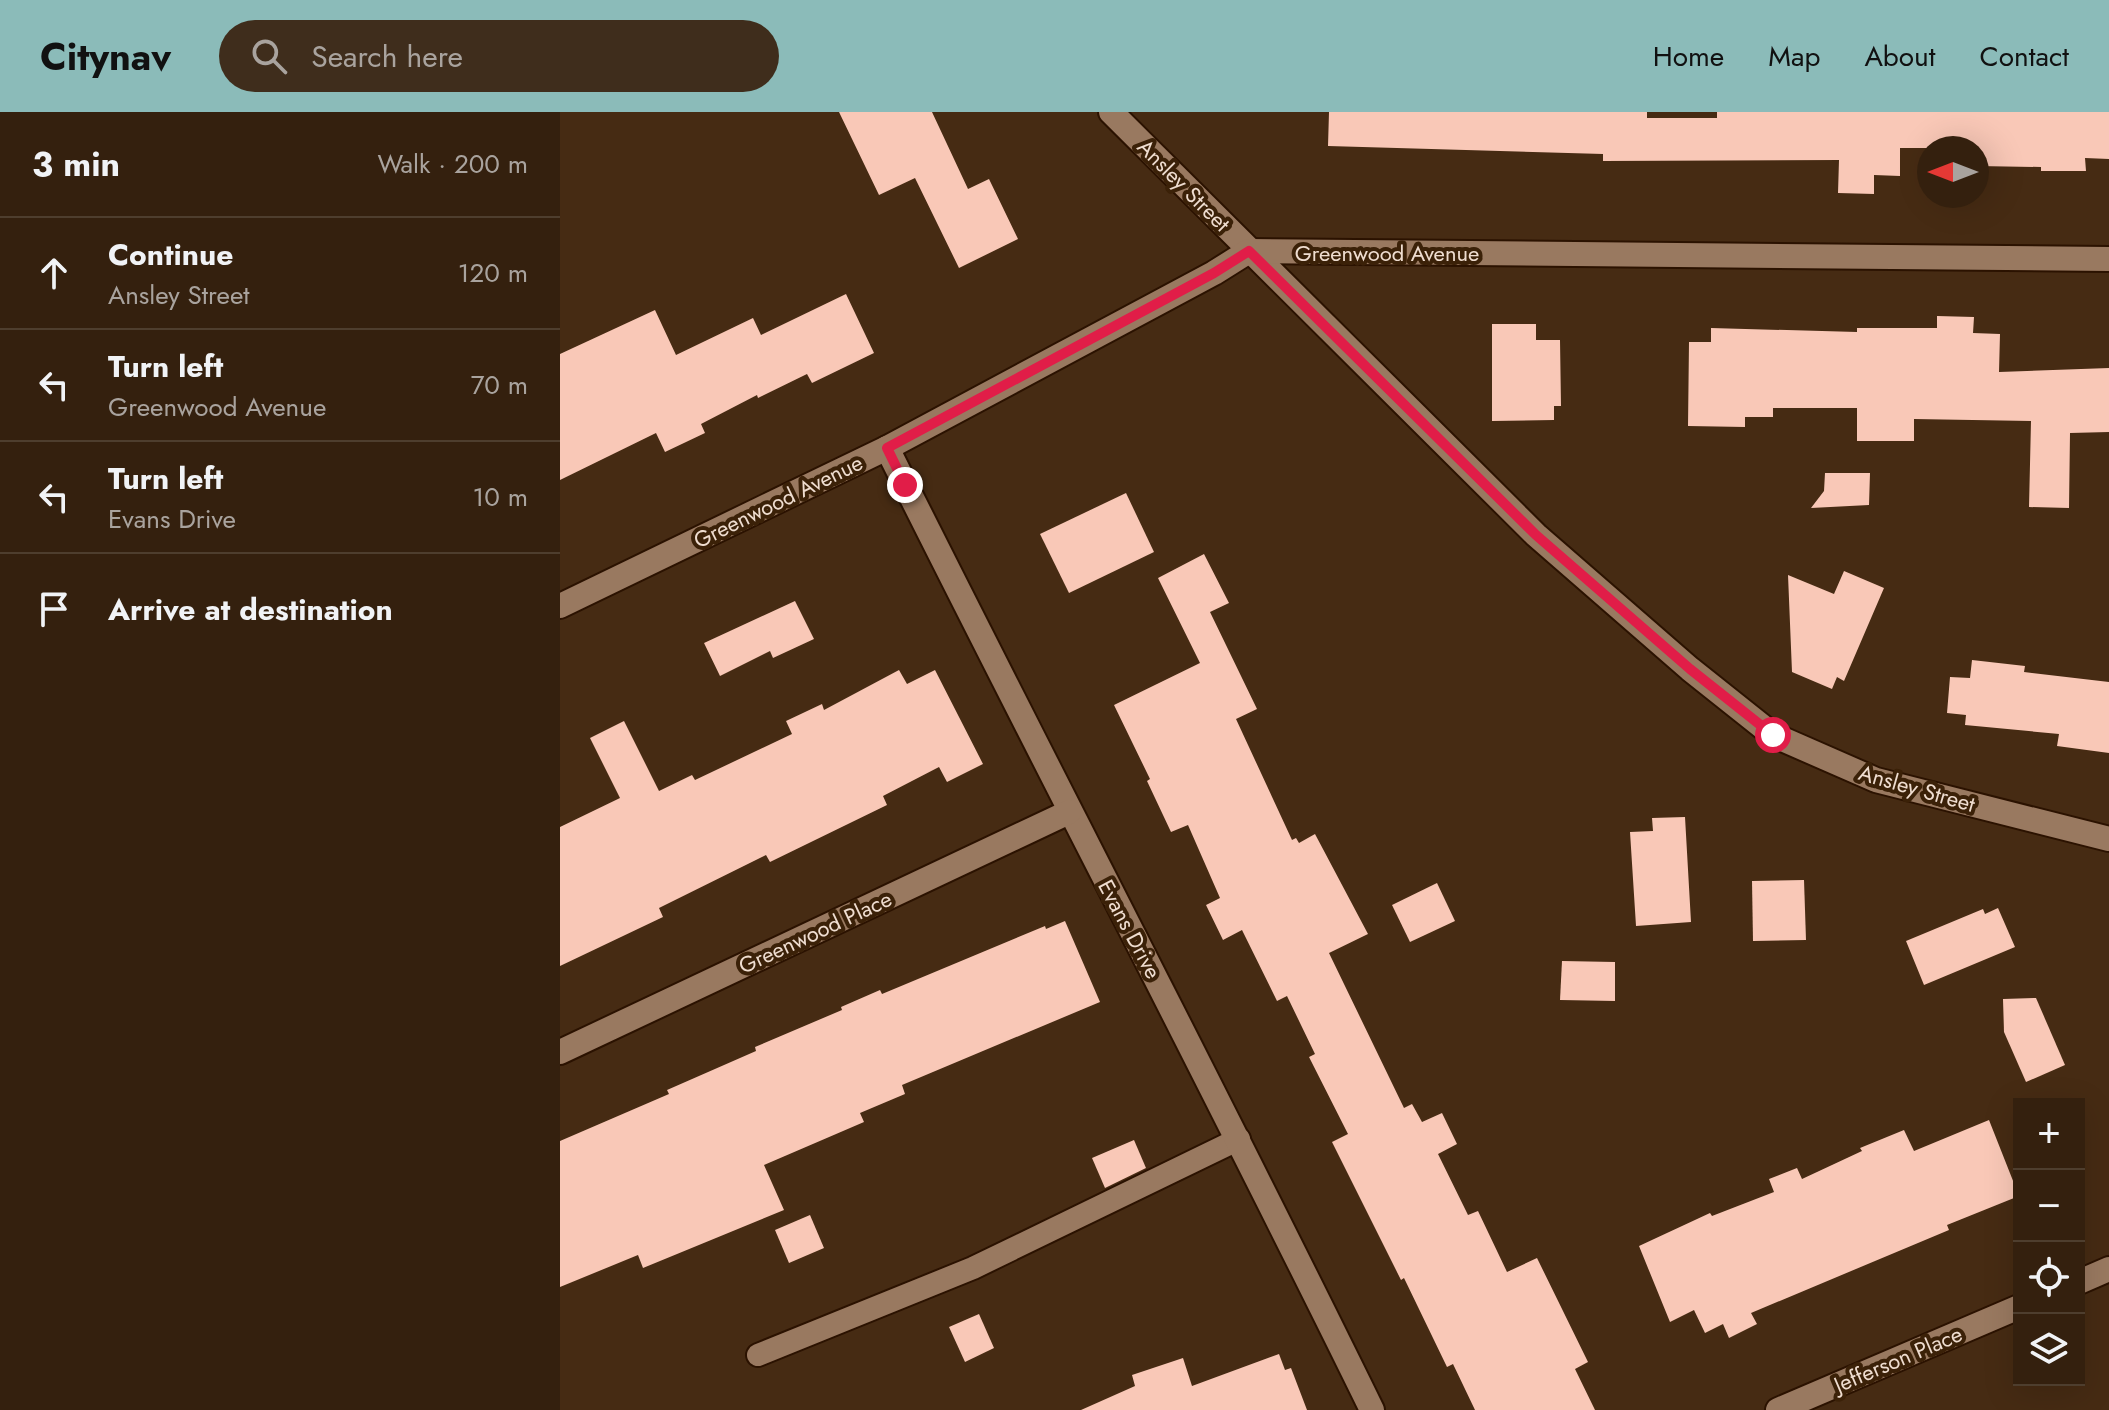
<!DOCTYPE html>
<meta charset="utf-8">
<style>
body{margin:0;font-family:Jost,sans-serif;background:#3f2d1c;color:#f1f3f6}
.controls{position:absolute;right:24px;bottom:24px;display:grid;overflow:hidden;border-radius:0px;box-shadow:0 8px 32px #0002}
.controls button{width:72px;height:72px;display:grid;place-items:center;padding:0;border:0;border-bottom:2px solid #4e3e2e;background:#34200e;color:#f1f3f6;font:40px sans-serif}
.compass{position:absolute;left:1357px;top:24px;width:72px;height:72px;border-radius:50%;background:#34200e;box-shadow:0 8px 32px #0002;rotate:270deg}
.stop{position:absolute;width:24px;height:24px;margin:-18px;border:6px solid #e11d48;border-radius:50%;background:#fff}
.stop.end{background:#e11d48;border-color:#fff;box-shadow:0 2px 8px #0008}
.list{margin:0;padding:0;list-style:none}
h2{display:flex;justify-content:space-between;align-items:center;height:104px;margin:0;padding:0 32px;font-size:34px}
h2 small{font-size:26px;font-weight:400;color:#a9a39e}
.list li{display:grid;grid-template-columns:52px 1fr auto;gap:24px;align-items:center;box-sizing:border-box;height:112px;padding:0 32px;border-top:2px solid #4e3e2e}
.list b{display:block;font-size:30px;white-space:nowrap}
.list p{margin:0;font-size:26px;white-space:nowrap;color:#a9a39e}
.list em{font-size:26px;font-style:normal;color:#a9a39e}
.icon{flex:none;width:44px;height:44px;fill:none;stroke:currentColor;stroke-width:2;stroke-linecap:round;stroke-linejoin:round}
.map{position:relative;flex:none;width:1549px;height:1298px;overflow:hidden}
header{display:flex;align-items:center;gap:48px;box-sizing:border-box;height:112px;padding:0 40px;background:#8bbbb9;color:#111}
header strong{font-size:38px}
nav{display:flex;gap:44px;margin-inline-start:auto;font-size:28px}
.search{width:560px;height:72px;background:#3f2d1c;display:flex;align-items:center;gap:20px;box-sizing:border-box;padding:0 28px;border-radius:44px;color:#a9a39e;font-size:30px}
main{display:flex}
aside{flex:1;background:#34200e}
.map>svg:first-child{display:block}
</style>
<header>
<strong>Citynav</strong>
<div class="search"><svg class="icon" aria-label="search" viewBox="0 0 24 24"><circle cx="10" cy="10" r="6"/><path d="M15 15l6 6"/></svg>Search here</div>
<nav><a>Home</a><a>Map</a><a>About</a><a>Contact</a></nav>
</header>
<main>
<aside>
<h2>3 min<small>Walk · 200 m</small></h2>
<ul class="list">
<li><svg class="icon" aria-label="ahead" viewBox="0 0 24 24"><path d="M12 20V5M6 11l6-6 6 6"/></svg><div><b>Continue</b><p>Ansley Street</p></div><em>120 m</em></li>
<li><svg class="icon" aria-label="left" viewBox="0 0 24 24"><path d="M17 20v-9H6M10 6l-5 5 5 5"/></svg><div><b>Turn left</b><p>Greenwood Avenue</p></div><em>70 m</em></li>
<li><svg class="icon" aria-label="left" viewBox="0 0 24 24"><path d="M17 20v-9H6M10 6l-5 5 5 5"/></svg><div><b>Turn left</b><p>Evans Drive</p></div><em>10 m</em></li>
<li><svg class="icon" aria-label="arrive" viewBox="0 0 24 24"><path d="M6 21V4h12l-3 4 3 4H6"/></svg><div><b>Arrive at destination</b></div></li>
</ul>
</aside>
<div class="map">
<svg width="1549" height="1298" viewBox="0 0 1549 1298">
<rect width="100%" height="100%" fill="#462b13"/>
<!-- building -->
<g fill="#f9c8b7">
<polygon points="279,0 372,0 408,77 429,67 458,127 399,156 355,66 319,83"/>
<polygon points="769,0 1087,0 1087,6 1157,6 1157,0 1549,0 1549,47 1525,46 1526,59 1481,59 1481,55 1417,54 1417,36 1340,36 1340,64 1314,63 1314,82 1278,81 1279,48 1043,49 1043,42 768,34"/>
<polygon points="286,182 314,241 252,271 247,262 198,286 197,283 141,312 145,321 105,340 96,321 0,368 0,242 95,198 116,243 193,206 201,223"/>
<polygon points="1377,204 1414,205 1413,221 1440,222 1439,260 1549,256 1549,320 1510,321 1509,396 1469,395 1471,309 1354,307 1354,329 1297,329 1297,296 1213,296 1213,305 1185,305 1185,315 1128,314 1129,230 1151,230 1151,216 1297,220 1297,216 1377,216"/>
<polygon points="932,212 976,212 976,228 1000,228 1001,294 994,294 994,308 932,309"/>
<polygon points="1265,361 1310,361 1309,393 1251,396 1264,379"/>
<polygon points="566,381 594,440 509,481 480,422"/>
<polygon points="644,442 669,491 650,500 697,597 676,607 732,728 736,726 739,731 755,722 808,822 769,841 844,996 852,992 862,1010 882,1001 897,1032 878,1042 908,1103 918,1099 947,1160 977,1146 1028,1250 1015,1257 1035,1298 915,1298 893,1252 887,1255 844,1166 841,1168 772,1030 788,1022 749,945 755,942 727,884 717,889 682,818 663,828 646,793 660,786 628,713 611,720 587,669 590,667 554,593 640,551 598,466"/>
<polygon points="1284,459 1324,476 1284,569 1277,565 1272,577 1232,560 1228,463 1274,482"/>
<polygon points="235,489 254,527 213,546 210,539 160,564 144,531"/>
<polygon points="1412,548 1465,554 1464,560 1549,570 1549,641 1497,634 1499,622 1405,613 1406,603 1387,601 1390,565 1410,566"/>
<polygon points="339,558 347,572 375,558 423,652 387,670 379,655 323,684 327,693 210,750 206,743 99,796 103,805 0,854 0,715 60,686 30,626 64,609 99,679 132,663 135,668 232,622 226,609 262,592 264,598"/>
<polygon points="1125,705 1131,810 1076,814 1070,720 1093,719 1092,706"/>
<polygon points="1244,768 1246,828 1193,829 1192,769"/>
<polygon points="877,771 895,809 850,830 832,793"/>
<polygon points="1438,796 1455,835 1364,873 1346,829 1423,797 1425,802"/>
<polygon points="505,809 540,890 342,973 345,982 300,1001 304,1010 204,1053 224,1098 83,1156 78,1143 0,1175 0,1029 109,982 107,978 196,939 195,935 282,898 281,895 320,878 322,882 485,814 486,817"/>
<polygon points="1002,849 1055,850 1055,889 1000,888"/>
<polygon points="1476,886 1505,953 1466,970 1444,920 1443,887"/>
<polygon points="1429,1008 1459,1084 1387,1113 1389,1118 1191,1201 1197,1212 1169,1226 1163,1212 1145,1221 1134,1198 1110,1210 1079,1134 1150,1101 1152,1104 1214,1080 1209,1067 1237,1056 1242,1067 1302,1039 1300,1036 1344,1018 1354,1039"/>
<polygon points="574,1028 586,1056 545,1076 532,1046"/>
<polygon points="250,1103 264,1136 229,1151 215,1118"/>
<polygon points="419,1202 434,1236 405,1250 389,1215"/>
<polygon points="719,1242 725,1258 731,1256 747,1298 521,1298 575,1274 572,1263 623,1246 632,1274"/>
</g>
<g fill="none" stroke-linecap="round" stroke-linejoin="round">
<defs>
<polyline id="service" points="198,1243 413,1156 679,1027"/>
<g id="minor">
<polyline points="551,0 976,423 1130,557 1213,623 1316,668 1549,727"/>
<path d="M327 336C487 657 654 975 812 1298"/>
<polyline points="0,494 327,336 654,161 689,139 1549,147"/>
<polyline points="0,940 509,700"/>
<polyline points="1519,1170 1549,1157"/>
<polyline points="1218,1298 1459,1195"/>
</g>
</defs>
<!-- service casing -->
<use href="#service" stroke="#2b1200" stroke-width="26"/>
<!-- minor casing -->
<use href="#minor" stroke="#2b1200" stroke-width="28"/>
<!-- service -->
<use href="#service" stroke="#997960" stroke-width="22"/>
<!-- minor -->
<use href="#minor" stroke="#997960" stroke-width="24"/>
</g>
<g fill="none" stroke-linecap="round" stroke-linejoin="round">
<!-- route -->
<polyline stroke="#e11d48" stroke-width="10" points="345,373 327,336 654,161 689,139 976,423 1130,557 1213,623"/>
</g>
<g text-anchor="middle" stroke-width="8" stroke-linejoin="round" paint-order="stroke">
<!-- street labels -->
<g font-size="22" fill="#efddd0" stroke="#3b2108">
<text transform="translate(624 73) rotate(45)" y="8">Ansley Street</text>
<text x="827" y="149">Greenwood Avenue</text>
<text transform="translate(218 389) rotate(-26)" y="8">Greenwood Avenue</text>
<text transform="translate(1357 676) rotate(16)" y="8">Ansley Street</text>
<text transform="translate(570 817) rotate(62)" y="8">Evans Drive</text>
<text transform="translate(255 820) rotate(-25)" y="8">Greenwood Place</text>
<text transform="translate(1338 1247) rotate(-23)" y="8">Jefferson Place</text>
</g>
</g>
</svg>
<div class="controls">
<button>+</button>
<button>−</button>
<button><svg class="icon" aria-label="locate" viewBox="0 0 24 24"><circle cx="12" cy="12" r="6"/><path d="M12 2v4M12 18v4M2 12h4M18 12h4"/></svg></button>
<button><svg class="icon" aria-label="layers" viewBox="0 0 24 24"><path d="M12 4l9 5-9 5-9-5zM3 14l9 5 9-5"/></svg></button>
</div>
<svg class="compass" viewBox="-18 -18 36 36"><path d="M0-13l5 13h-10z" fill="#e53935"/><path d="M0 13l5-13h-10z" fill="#a9a39e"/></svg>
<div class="stop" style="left:1213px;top:623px"></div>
<div class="stop end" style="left:345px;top:373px"></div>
</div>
</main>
